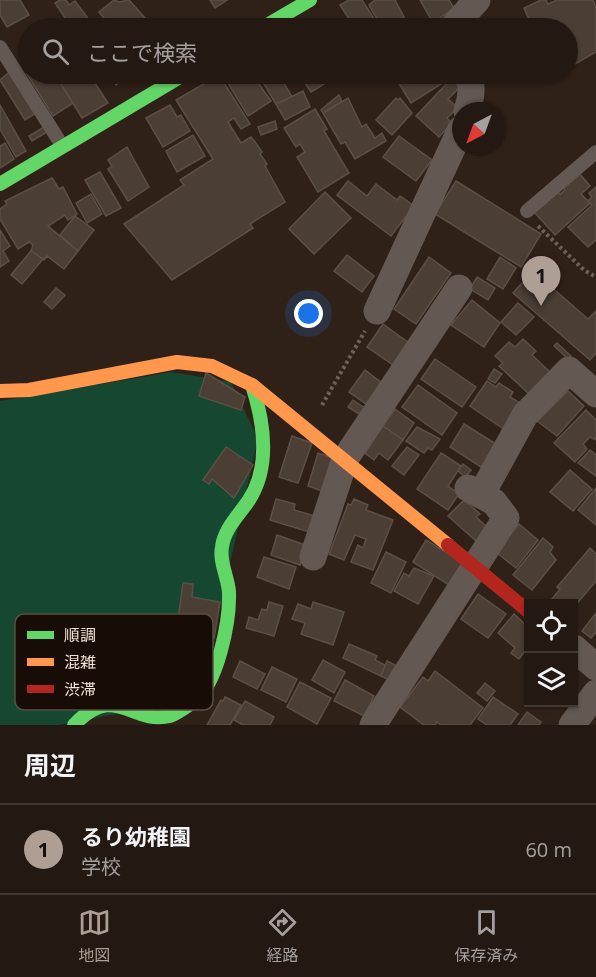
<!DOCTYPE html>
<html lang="ja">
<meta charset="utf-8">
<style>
body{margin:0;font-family:"Open Sans","Noto Sans JP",sans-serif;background:#2c221b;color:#f1f3f6}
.controls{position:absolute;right:18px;bottom:18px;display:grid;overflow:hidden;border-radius:0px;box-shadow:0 2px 4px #0004}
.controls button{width:54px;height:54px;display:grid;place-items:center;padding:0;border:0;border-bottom:2px solid #413832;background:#241912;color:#f1f3f6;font:30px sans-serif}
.compass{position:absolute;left:452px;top:102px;width:54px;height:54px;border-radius:50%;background:#241912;box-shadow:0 2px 4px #0004;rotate:221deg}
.you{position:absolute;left:309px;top:314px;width:21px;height:21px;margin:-15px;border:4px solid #fff;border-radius:50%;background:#1a73e8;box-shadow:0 0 0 9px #1a73e833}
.badge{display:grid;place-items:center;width:39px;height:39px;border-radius:50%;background:#af9e94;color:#111;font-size:20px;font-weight:700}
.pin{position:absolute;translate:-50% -50px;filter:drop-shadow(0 2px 3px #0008)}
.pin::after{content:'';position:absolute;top:32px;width:21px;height:18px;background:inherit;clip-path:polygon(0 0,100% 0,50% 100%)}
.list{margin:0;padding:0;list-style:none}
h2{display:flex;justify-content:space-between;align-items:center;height:78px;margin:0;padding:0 24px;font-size:26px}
h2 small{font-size:20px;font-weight:400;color:#a3a09f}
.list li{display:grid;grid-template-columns:39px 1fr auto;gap:18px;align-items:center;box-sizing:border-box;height:90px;padding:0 24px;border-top:2px solid #413832}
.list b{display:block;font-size:22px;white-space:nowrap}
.list p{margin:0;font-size:20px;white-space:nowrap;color:#a3a09f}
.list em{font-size:20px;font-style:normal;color:#a3a09f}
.icon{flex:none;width:33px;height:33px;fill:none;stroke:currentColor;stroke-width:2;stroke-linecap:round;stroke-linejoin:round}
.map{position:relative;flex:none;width:596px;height:725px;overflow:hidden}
.search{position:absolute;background:#241912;box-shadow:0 2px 4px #0004;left:18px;right:18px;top:18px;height:66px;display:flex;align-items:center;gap:15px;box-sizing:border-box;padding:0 21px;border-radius:33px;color:#a3a09f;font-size:22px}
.sheet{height:168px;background:#241912}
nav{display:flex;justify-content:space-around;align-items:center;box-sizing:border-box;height:84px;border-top:2px solid #413832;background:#241912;font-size:16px;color:#a3a09f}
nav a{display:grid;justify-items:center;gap:3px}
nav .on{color:#af9e94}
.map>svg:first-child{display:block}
</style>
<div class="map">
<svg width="596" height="725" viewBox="0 0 596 725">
<rect width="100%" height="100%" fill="#302118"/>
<!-- green -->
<polygon fill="#164831" points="172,372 231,382 258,439 221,603 194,688 168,704 58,725 0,725 0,401"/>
<!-- building -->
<g fill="#4a3e35" stroke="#5b4f46" stroke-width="1.5">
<polygon points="0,0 20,0 29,15 7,27 0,15"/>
<polygon points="60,0 66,0 69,5 75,1 95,28 72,28 55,3"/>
<polygon points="114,0 119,2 129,0 154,28 112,28 99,12"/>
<polygon points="210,0 227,0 215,8"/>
<polygon points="349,0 362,0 378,25 374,28 355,28 340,5"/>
<polygon points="375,0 395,0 404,17 400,20 403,25 397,28 382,28 369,5"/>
<polygon points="420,0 449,0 454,8 433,23"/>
<polygon points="541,0 546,0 548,4 557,0 593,0 596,7 596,52 568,68 568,28 533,28 524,8"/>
<polygon points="28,50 28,68 21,55"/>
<polygon points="11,71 36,113 25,120 0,80"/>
<polygon points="27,74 55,74 73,103 53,116"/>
<polygon points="55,74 89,74 108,103 82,118"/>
<polygon points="103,74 132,74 116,85 110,77 107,80"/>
<polygon points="245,74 246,76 252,74 271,101 248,116 223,75"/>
<polygon points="258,74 292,74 282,80 292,97 276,104"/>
<polygon points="299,74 335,74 337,76 311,92"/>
<polygon points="393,74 450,74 447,76 449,79 411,103"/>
<polygon points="219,75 250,124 241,129 234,118 228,122 241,143 251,137 255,142 262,152 260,154 267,164 265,166 285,202 250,224 253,228 172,280 124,224 184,185 180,180 213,159 176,100"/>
<polygon points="451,79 460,87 448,99 458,108 447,118 452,123 439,137 416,116"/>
<polygon points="303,91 310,107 285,120 276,104"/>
<polygon points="339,95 342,102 323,113 321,110"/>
<polygon points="348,98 362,127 366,124 375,138 382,133 386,141 355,159 345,142 341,144 323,113"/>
<polygon points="396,98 398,100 400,98 412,113 392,135 376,120"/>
<polygon points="0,105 26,151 16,157 0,129"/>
<polygon points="170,105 177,117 181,115 190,131 163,147 146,118"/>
<polygon points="315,109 327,129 324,131 349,173 318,192 297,157 305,152 300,144 296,147 284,128"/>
<polygon points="275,121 277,129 261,135 258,127"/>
<polygon points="44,127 47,132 32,141 29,136"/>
<polygon points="193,135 205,156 177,172 166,151"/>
<polygon points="399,136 432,160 416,181 383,157"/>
<polygon points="5,143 14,159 0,168 0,146"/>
<polygon points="127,147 149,187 128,201 108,169 112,166 108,160"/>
<polygon points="100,172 121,208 106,216 85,180"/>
<polygon points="579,173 590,186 581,194 590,203 555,235 534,212 557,191 560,194 565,190 563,187"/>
<polygon points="52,178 59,189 63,187 77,214 68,220 65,215 48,226 78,251 64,269 47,256 44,260 31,251 33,245 29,242 18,249 0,219 0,209 7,204 5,201"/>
<polygon points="348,181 367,196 376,184 397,200 400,196 414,206 391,236 337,195"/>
<polygon points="456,181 541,234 521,267 435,214"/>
<polygon points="596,187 596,240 588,247 568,227 592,205 588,201 592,197 589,193"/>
<polygon points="325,192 351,218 314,254 289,229"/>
<polygon points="91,194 102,214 87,223 76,203"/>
<polygon points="75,216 94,230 78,251 60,235"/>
<polygon points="0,230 10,246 3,251 9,261 0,267"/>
<polygon points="31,251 43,259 22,284 11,275"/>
<polygon points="347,255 374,276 362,292 334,271"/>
<polygon points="429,257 451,273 416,324 394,309"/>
<polygon points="500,257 516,268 503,289 487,279"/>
<polygon points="533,271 588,319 596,311 596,353 590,360 513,293"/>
<polygon points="477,277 495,288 488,300 470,289"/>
<polygon points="56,288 65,295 52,309 44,302"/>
<polygon points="472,300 500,323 484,347 451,325"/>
<polygon points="518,303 534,317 516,335 501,322"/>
<polygon points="383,324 409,343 393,365 367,347"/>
<polygon points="523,339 536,351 532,355 550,372 529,394 499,366 503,363 495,356 509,342 515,347"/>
<polygon points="557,343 571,356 568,359 554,346"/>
<polygon points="435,359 476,387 462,407 421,379"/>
<polygon points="494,369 502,374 495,383 488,379"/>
<polygon points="365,370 382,383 366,404 349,392"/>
<polygon points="206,373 245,397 241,410 199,396"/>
<polygon points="487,381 496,387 499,383 513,392 510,397 520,403 505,430 470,406"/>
<polygon points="418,385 457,413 442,435 402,407"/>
<polygon points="568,391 584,406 557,436 537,421"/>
<polygon points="353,400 366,409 362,416 348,407"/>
<polygon points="395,409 414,423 403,440 383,426"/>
<polygon points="586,410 596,420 596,440 590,437 583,444 587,449 575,462 554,443"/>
<polygon points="464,424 496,444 481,467 450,447"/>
<polygon points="383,426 403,440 388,460 379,453 374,460 365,453"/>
<polygon points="417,427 440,439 432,450 428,448 424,453 406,441"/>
<polygon points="292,436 312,443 298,483 279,477"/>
<polygon points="226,447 253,465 234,498 212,479 209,484 203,480"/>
<polygon points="407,447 419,455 404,475 392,466"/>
<polygon points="590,450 596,455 596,476 578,463"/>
<polygon points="318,453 339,460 328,493 308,486"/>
<polygon points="441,453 461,466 448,486 459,494 448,510 417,489"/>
<polygon points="463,464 471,470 465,477 458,471"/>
<polygon points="570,470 592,489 573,511 550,492"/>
<polygon points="596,488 596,525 578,510"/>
<polygon points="276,499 295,504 294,510 318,517 313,533 270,520"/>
<polygon points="354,499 368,505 366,510 393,520 373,570 351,562 358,545 363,548 366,539 355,535 344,560 329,554 348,504 351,505"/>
<polygon points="464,500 480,514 476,517 488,528 476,541 448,516"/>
<polygon points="519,524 538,540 516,568 496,552"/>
<polygon points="277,535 308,546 300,565 271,555"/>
<polygon points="543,538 553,547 550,552 556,560 532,590 513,575"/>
<polygon points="426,540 463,563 449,585 413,562"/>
<polygon points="590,548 596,554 596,581 574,607 574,604 548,604 560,589 557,587"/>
<polygon points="386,552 406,562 391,593 371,583"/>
<polygon points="264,557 296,567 289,589 257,577"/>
<polygon points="414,568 434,576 418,604 394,591 404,573 409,576"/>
<polygon points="183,583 193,584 192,597 220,602 214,639 180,633 182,620 178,620"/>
<polygon points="478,594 506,614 488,638 461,619"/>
<polygon points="269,602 283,606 274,636 246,628 249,617 258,620 262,609 267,610"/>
<polygon points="313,602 344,612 333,645 301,634 305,623 292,619 298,604 311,609"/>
<polygon points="596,613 596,632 591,638 582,631"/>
<polygon points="514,614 528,627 528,647 519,659 511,653 515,648 498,633"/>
<polygon points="349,644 377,656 375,660 385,665 381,676 343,658"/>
<polygon points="323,660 345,672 334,693 312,680"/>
<polygon points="240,661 265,674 257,689 233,677"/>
<polygon points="387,661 397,666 390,680 381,676"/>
<polygon points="272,667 297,679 286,702 261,690"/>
<polygon points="435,671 483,708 470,725 441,725 437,722 435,725 424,725 400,707 423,677 428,681"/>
<polygon points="345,680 374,696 364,716 334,701"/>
<polygon points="300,682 331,698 317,724 287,707"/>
<polygon points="485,683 495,691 487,701 477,693"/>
<polygon points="225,697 241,705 230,725 207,725 221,700 223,701"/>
<polygon points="493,697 518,714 510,725 487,725 478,719"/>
<polygon points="245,701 274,717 270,725 243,725 234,720"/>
<polygon points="527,712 541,722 539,725 518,725"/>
</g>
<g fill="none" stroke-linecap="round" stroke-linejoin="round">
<!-- path -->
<g stroke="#6b615a" stroke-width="4" stroke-dasharray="3 3" stroke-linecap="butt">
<polyline points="538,226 584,270 596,277"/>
<polyline points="322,405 365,331"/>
</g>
<!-- lane -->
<g stroke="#635852" stroke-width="14">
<polyline points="0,47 58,139"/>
<polyline points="527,211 596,152"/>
</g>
<!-- street -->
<g stroke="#635852" stroke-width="27">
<polyline points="452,28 477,0"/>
<path d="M467 111C471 99 473 85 468 74"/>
<polyline points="377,311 461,129"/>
<polyline points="481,495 525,415 569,370 596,394"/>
<polyline points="313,557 345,459 459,288"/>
<polyline points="574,648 596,667"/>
<polyline points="373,725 506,518 494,502 468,488"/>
<polyline points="572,725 596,693"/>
</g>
<!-- fast -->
<g stroke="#63d668" stroke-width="14">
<polyline points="262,28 310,0"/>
<polyline points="0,184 185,74"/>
<path d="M74 725C116 681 130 725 170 716 178 713 186 707 193 702 218 685 230 620 229 592 228 577 219 562 222 547 224 529 239 515 249 500 271 466 264 422 252 385"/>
</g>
<!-- slow -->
<polyline stroke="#ff974d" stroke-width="14" points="0,391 29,390 177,362 212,366 252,385 448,545"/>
<!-- jam -->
<polyline stroke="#b3261e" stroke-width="14" points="448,545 528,611"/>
</g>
<!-- legend -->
<rect x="15" y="614" width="198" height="96" rx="9" fill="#180d06" stroke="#5a4d44" stroke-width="1.5"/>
<rect x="27" y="631" width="27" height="8" fill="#63d668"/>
<rect x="27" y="658" width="27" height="8" fill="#ff974d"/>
<rect x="27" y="685" width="27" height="8" fill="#b3261e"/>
<g font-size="16" fill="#f3e1d6">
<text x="64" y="641">順調</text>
<text x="64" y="668">混雑</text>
<text x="64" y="695">渋滞</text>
</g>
</svg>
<div class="controls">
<button><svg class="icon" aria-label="locate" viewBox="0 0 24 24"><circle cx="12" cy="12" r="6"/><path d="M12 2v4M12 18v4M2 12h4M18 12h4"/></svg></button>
<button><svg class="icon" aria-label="layers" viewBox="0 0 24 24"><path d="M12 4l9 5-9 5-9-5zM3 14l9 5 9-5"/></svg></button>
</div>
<svg class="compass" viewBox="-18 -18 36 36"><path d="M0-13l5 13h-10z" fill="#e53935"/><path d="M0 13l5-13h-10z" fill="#a3a09f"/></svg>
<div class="you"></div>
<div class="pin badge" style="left:541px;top:306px">1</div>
<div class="search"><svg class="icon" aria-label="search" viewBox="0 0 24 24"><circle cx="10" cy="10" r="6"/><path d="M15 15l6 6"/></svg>ここで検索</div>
</div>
<section class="sheet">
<h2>周辺<small></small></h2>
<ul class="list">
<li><span class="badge">1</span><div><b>るり幼稚園</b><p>学校</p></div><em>60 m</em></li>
</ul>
</section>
<nav>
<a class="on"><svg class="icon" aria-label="map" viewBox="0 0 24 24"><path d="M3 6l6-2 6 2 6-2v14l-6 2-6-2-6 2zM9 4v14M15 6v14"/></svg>地図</a>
<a><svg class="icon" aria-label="directions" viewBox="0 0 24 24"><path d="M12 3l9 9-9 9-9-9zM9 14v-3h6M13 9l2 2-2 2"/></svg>経路</a>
<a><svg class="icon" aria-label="saved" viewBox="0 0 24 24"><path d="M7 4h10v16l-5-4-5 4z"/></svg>保存済み</a>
</nav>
